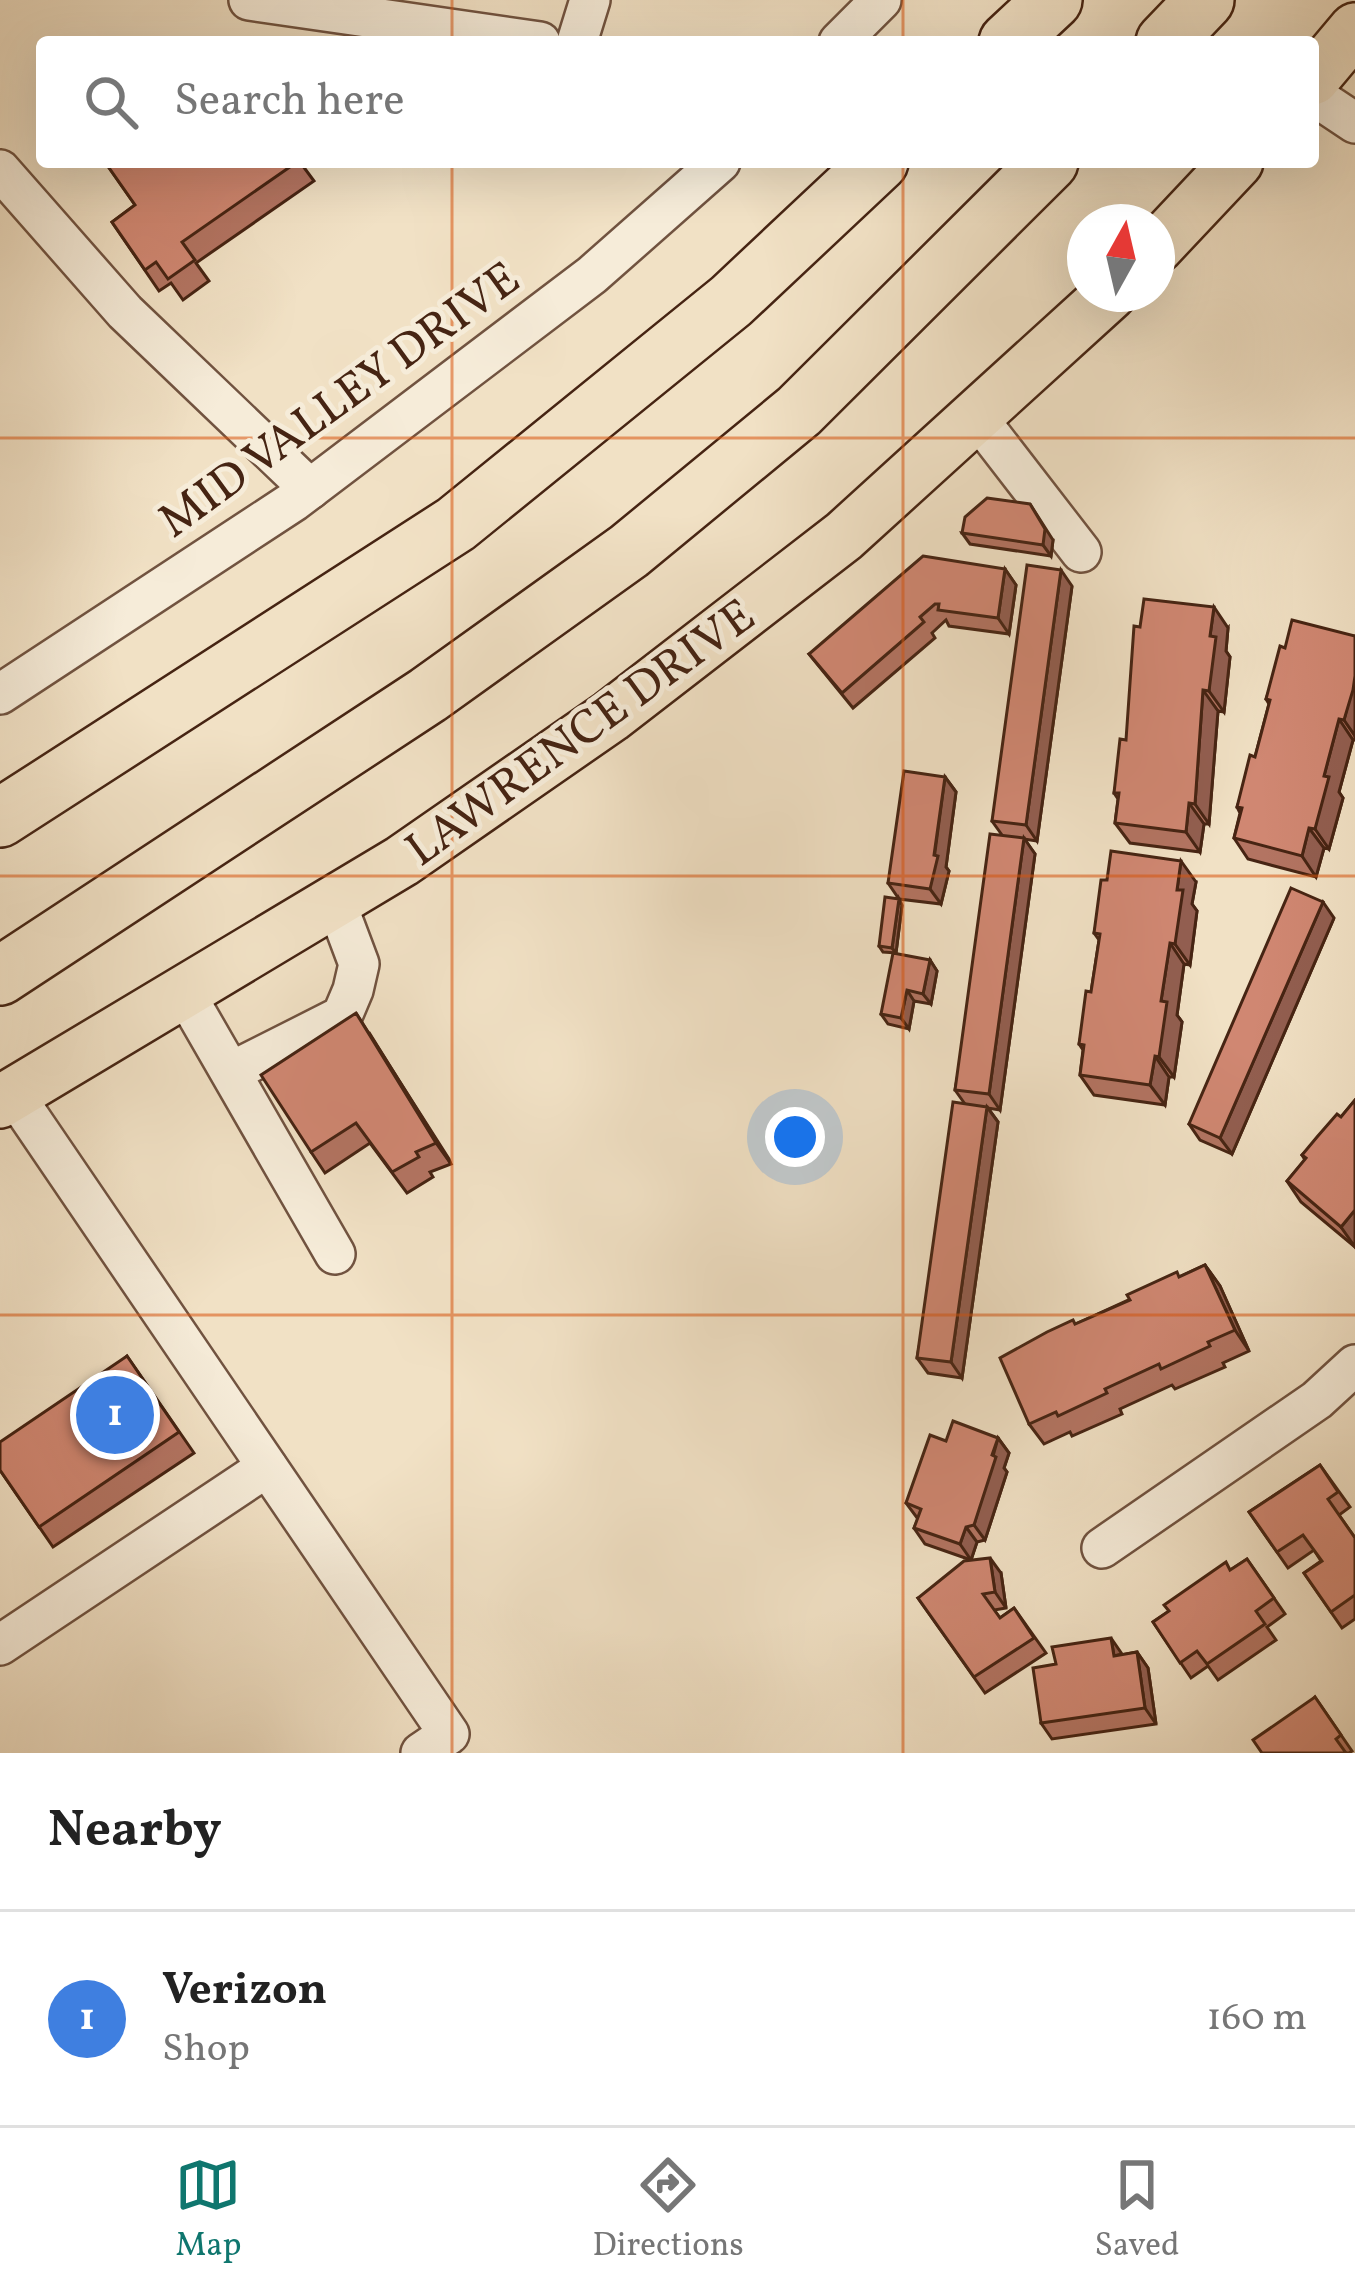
<!DOCTYPE html>
<style>
body{margin:0;font-family:Vollkorn,serif;background:#f2f2f2;color:#222}
.compass{position:absolute;left:1067px;top:204px;width:108px;height:108px;border-radius:50%;background:#fff;box-shadow:0 12px 48px #0002;rotate:8deg}
.you{position:absolute;left:795px;top:1137px;width:42px;height:42px;margin:-30px;border:9px solid #fff;border-radius:50%;background:#1a73e8;box-shadow:0 0 0 18px #1a73e833}
.badge{display:grid;place-items:center;width:78px;height:78px;border-radius:50%;background:#0f766e;color:#fff;font-size:39px;font-weight:700}
.pin{position:absolute;translate:-50% -50%;border:6px solid #fff;box-shadow:0 3px 12px #0006}
.list{margin:0;padding:0;list-style:none}
h2{display:flex;justify-content:space-between;align-items:center;height:156px;margin:0;padding:0 48px;font-size:51px}
h2 small{font-size:39px;font-weight:400;color:#767676}
.list li{display:grid;grid-template-columns:78px 1fr auto;gap:36px;align-items:center;box-sizing:border-box;height:216px;padding:0 48px;border-top:3px solid #e0e0e0}
.list b{display:block;font-size:45px;white-space:nowrap}
.list p{margin:0;font-size:39px;white-space:nowrap;color:#767676}
.list em{font-size:39px;font-style:normal;color:#767676}
.icon{flex:none;width:66px;height:66px;fill:none;stroke:currentColor;stroke-width:2;stroke-linecap:round;stroke-linejoin:round}
.map{position:relative;flex:none;width:1355px;height:1753px;overflow:hidden}
.search{position:absolute;background:#fff;box-shadow:0 12px 48px #0002;left:36px;right:36px;top:36px;height:132px;display:flex;align-items:center;gap:30px;box-sizing:border-box;padding:0 42px;border-radius:12px;color:#767676;font-size:45px}
.sheet{height:372px;background:#fff}
nav{display:flex;justify-content:space-around;align-items:center;box-sizing:border-box;height:168px;border-top:3px solid #e0e0e0;background:#fff;font-size:33px;color:#767676}
nav a{display:grid;justify-items:center;gap:6px}
nav .on{color:#0f766e}
.map>svg:first-child{display:block}
</style>
<div class="map">
<svg width="1355" height="1753" viewBox="0 0 1355 1753">
<rect width="100%" height="100%" fill="#f1e1c5"/>
<filter id="stains"><feTurbulence type="fractalNoise" baseFrequency=".00167" numOctaves="4"/><feColorMatrix values="0 0 0 0 .2 0 0 0 0 .09 0 0 0 0 .02 0 0 0 .5 -.17"/></filter>
<radialGradient id="worn" r=".72"><stop offset=".6" stop-color="#630" stop-opacity="0"/><stop offset="1" stop-color="#630" stop-opacity=".3"/></radialGradient>
<g fill="none" stroke-linecap="round" stroke-linejoin="round">
<defs>
<g id="minor">
<polyline points="249,0 540,42"/>
<polyline points="577,42 590,0"/>
<polyline points="839,42 881,0"/>
<polyline points="1313,95 1355,123"/>
<polyline points="0,170 125,312 310,489"/>
<polyline points="976,416 1081,552"/>
<polyline points="0,694 294,501 592,275 720,162"/>
<polyline points="183,990 335,1254"/>
<polyline points="231,1072 342,1016 353,990 359,964 335,900"/>
<polyline points="13,1093 449,1734 421,1753"/>
<polyline points="1102,1548 1317,1400 1355,1365"/>
<polyline points="0,1645 267,1467"/>
</g>
<g id="major">
<polyline points="1313,79 1355,29"/>
<polyline points="1157,247 1237,162"/>
<polyline points="0,1102 402,861 611,716 844,536 1110,294"/>
</g>
<g id="highway">
<polyline points="1008,42 1053,0"/>
<polyline points="1165,42 1205,0"/>
<polyline points="0,818 456,524 731,301 879,162"/>
<polyline points="0,976 428,695 629,551 799,411 1049,162"/>
</g>
</defs>
<!-- minor casing -->
<use href="#minor" stroke="#715340" stroke-width="44"/>
<!-- major casing -->
<use href="#major" stroke="#462413" stroke-width="56"/>
<!-- highway casing -->
<use href="#highway" stroke="#462413" stroke-width="62"/>
<!-- minor -->
<use href="#minor" stroke="#f6ecd9" stroke-width="39"/>
<!-- major -->
<use href="#major" stroke="#f1e1c5" stroke-width="51"/>
<!-- highway -->
<use href="#highway" stroke="#f1e1c5" stroke-width="57"/>
</g>
<!-- wall -->
<g fill="#b37462" stroke="#462413" stroke-width="3">
<polygon points="105,162 300,162 314,181 196,263 209,281 183,300 171,283 159,291 112,222 135,205"/>
<polygon points="962,533 1053,540 1051,556 970,544"/>
<polygon points="1005,569 1016,585 1009,634 949,626 946,620 932,633 935,638 853,708 809,654"/>
<polygon points="1072,586 1037,841 1024,839 1035,854 1000,1110 988,1108 998,1122 962,1378 928,1373 917,1358 965,1104 955,1090 1002,835 992,821"/>
<polygon points="1228,628 1226,651 1230,657 1224,712 1218,711 1209,824 1204,824 1200,852 1130,843 1115,823 1118,799 1114,793 1126,740"/>
<polygon points="1355,636 1355,740 1353,740 1339,792 1343,798 1329,849 1324,848 1316,877 1248,859 1234,838 1240,813 1237,807 1255,757 1269,704 1266,699 1285,648"/>
<polygon points="945,777 956,792 946,867 949,871 941,904 899,899 888,883"/>
<polygon points="1107,880 1196,882 1192,904 1197,911 1190,965 1184,964 1177,1015 1182,1022 1174,1077 1169,1077 1165,1105 1094,1095 1080,1075 1083,1050 1079,1044 1091,992 1099,940 1094,933"/>
<polygon points="902,905 896,953 883,952 879,946"/>
<polygon points="1334,918 1232,1154 1200,1140 1189,1124"/>
<polygon points="930,960 937,971 931,1004 914,1001 909,1029 888,1024 881,1014"/>
<polygon points="370,1034 451,1164 430,1172 433,1177 407,1193 370,1143 325,1173 311,1152"/>
<polygon points="1355,1100 1355,1247 1301,1202 1287,1181 1305,1160 1302,1155 1341,1117"/>
<polygon points="1205,1265 1220,1286 1249,1351 1223,1363 1225,1367 1175,1389 1172,1385 1120,1409 1122,1414 1072,1436 1070,1432 1044,1444 1029,1424 1076,1324"/>
<polygon points="127,1356 194,1453 53,1547 0,1470"/>
<polygon points="998,1438 1009,1453 1004,1468 1007,1472 985,1540 977,1542 971,1560 925,1544 914,1528 918,1519 906,1503 946,1441"/>
<polygon points="1320,1465 1350,1507 1339,1515 1355,1538 1355,1619 1342,1628 1304,1573 1321,1561 1314,1550 1288,1568 1249,1512"/>
<polygon points="1247,1559 1285,1614 1267,1627 1276,1640 1218,1680 1208,1666 1191,1678 1153,1622"/>
<polygon points="1001,1573 1006,1608 994,1610 1000,1618 1014,1608 1046,1653 985,1693 918,1598"/>
<polygon points="1137,1652 1148,1668 1156,1724 1052,1739 1041,1723 1122,1655"/>
<polygon points="1315,1697 1352,1751 1349,1753 1262,1753"/>
</g>
<!-- shaded-wall -->
<g fill="#925e50" stroke="#462413" stroke-width="3">
<polygon points="1030,504 1053,540 1051,556 1043,545"/>
<polygon points="1005,569 1016,585 1009,634 998,618"/>
<polygon points="1061,570 1072,586 1037,841 1026,825"/>
<polygon points="1214,607 1228,628 1226,651 1230,657 1224,712 1209,691 1210,636"/>
<polygon points="1355,676 1355,736 1344,720"/>
<polygon points="1203,690 1218,711 1209,824 1195,804"/>
<polygon points="1339,719 1353,740 1339,792 1343,798 1329,849 1315,829 1324,776"/>
<polygon points="945,777 956,792 946,867 949,871 941,904 930,889"/>
<polygon points="1189,803 1204,824 1200,852 1186,832"/>
<polygon points="1309,828 1324,848 1316,877 1302,856"/>
<polygon points="1024,838 1035,854 1000,1110 989,1094"/>
<polygon points="1181,861 1196,882 1192,904 1197,911 1190,965 1175,944 1177,890"/>
<polygon points="899,899 902,905 896,953 892,948"/>
<polygon points="1323,902 1334,918 1232,1154 1220,1138"/>
<polygon points="1170,943 1184,964 1177,1015 1182,1022 1174,1077 1159,1057 1161,1001"/>
<polygon points="930,960 937,971 931,1004 923,994"/>
<polygon points="907,990 914,1001 909,1029 901,1018"/>
<polygon points="356,1013 449,1159 451,1164 436,1143"/>
<polygon points="1155,1056 1169,1077 1165,1105 1150,1085"/>
<polygon points="987,1107 998,1122 962,1378 951,1362"/>
<polygon points="1355,1210 1355,1247 1341,1227"/>
<polygon points="1205,1265 1220,1286 1249,1351 1235,1330"/>
<polygon points="998,1438 1009,1453 1004,1468 1007,1472 985,1540 974,1525"/>
<polygon points="966,1527 977,1542 971,1560 960,1544"/>
<polygon points="990,1558 1001,1573 1006,1608 995,1592"/>
<polygon points="1111,1638 1122,1654 1114,1656"/>
<polygon points="1137,1652 1148,1668 1156,1724 1145,1708"/>
</g>
<!-- building -->
<g fill="#d08772" stroke="#462413" stroke-width="3">
<polygon points="105,162 297,162 182,242 195,260 168,279 156,262 145,270 112,222 135,205"/>
<polygon points="987,498 1030,504 1045,529 1043,545 962,533 965,517"/>
<polygon points="923,556 1005,569 998,618 938,610 939,604 935,604 920,617 924,622 842,693 809,654"/>
<polygon points="1027,565 1061,570 1026,825 992,821"/>
<polygon points="1144,599 1214,607 1210,636 1216,637 1209,691 1203,690 1195,804 1189,803 1186,832 1115,823 1119,793 1114,793 1120,739 1126,740 1134,626 1140,627"/>
<polygon points="1292,620 1355,636 1355,676 1353,690 1344,720 1339,719 1324,776 1329,777 1315,829 1309,828 1302,856 1234,838 1242,808 1237,807 1250,755 1255,757 1270,700 1266,699 1280,646 1285,648"/>
<polygon points="904,771 945,777 934,855 938,856 930,889 888,883"/>
<polygon points="990,834 1024,838 989,1094 955,1090"/>
<polygon points="1111,851 1181,861 1177,890 1183,890 1175,944 1170,943 1161,1001 1167,1002 1159,1057 1155,1056 1150,1085 1080,1075 1084,1045 1079,1044 1086,991 1091,992 1100,934 1094,933 1101,880 1107,880"/>
<polygon points="1291,888 1323,902 1220,1138 1189,1124"/>
<polygon points="885,897 899,899 892,948 879,946"/>
<polygon points="893,953 930,960 923,994 907,990 901,1018 881,1014"/>
<polygon points="356,1013 436,1143 416,1152 419,1157 392,1172 356,1123 311,1152 261,1075"/>
<polygon points="1355,1100 1355,1210 1341,1227 1287,1181 1306,1158 1302,1155 1317,1137 1337,1114 1341,1117"/>
<polygon points="953,1102 987,1107 951,1362 917,1358"/>
<polygon points="1205,1265 1235,1330 1208,1342 1210,1346 1161,1369 1159,1364 1105,1389 1107,1393 1058,1416 1056,1412 1029,1424 1000,1358 1047,1332 1073,1320 1075,1324 1130,1300 1127,1295 1177,1272 1179,1277"/>
<polygon points="127,1356 179,1432 39,1527 0,1470 0,1442"/>
<polygon points="953,1421 998,1438 992,1455 996,1457 974,1525 966,1527 960,1544 914,1528 921,1509 906,1503 930,1435 946,1441"/>
<polygon points="1320,1465 1338,1492 1328,1499 1355,1538 1355,1595 1331,1612 1304,1573 1322,1561 1303,1535 1277,1552 1249,1512"/>
<polygon points="990,1558 995,1592 983,1594 1000,1618 1014,1608 1034,1638 974,1677 918,1598 964,1561"/>
<polygon points="1247,1559 1274,1598 1256,1611 1265,1624 1207,1664 1197,1651 1180,1663 1153,1622 1169,1611 1164,1605 1226,1562 1230,1570"/>
<polygon points="1111,1638 1114,1656 1137,1652 1145,1708 1041,1723 1033,1668 1056,1664 1052,1647"/>
<polygon points="1315,1697 1341,1735 1336,1739 1346,1753 1262,1753 1253,1740"/>
</g>
<!-- grid -->
<path fill="none" stroke="#d8540d" stroke-width="3" stroke-opacity="0.55" d="M452 0V42M903 0V42M452 162V1753M903 162V1753M0 438H1355M0 876H1355M0 1315H1355"/>
<g text-anchor="middle" stroke-width="10" stroke-linejoin="round" paint-order="stroke">
<!-- street labels -->
<g font-size="48" fill="#462413" stroke="#f6ecd9">
<text transform="translate(338 398) rotate(-36)" y="17">MID VALLEY DRIVE</text>
<text transform="translate(579 731) rotate(-36)" y="17">LAWRENCE DRIVE</text>
</g>
</g>
<rect width="100%" height="100%" filter="url(#stains)"/>
<rect width="100%" height="100%" fill="url(#worn)"/>
</svg>
<svg class="compass" viewBox="-18 -18 36 36"><path d="M0-13l5 13h-10z" fill="#e53935"/><path d="M0 13l5-13h-10z" fill="#767676"/></svg>
<div class="you"></div>
<div class="pin badge" style="left:115px;top:1415px;background:#3f7fe0">1</div>
<div class="search"><svg class="icon" aria-label="search" viewBox="0 0 24 24"><circle cx="10" cy="10" r="6"/><path d="M15 15l6 6"/></svg>Search here</div>
</div>
<section class="sheet">
<h2>Nearby<small></small></h2>
<ul class="list">
<li><span class="badge" style="background:#3f7fe0">1</span><div><b>Verizon</b><p>Shop</p></div><em>160 m</em></li>
</ul>
</section>
<nav>
<a class="on"><svg class="icon" aria-label="map" viewBox="0 0 24 24"><path d="M3 6l6-2 6 2 6-2v14l-6 2-6-2-6 2zM9 4v14M15 6v14"/></svg>Map</a>
<a><svg class="icon" aria-label="directions" viewBox="0 0 24 24"><path d="M12 3l9 9-9 9-9-9zM9 14v-3h6M13 9l2 2-2 2"/></svg>Directions</a>
<a><svg class="icon" aria-label="saved" viewBox="0 0 24 24"><path d="M7 4h10v16l-5-4-5 4z"/></svg>Saved</a>
</nav>
